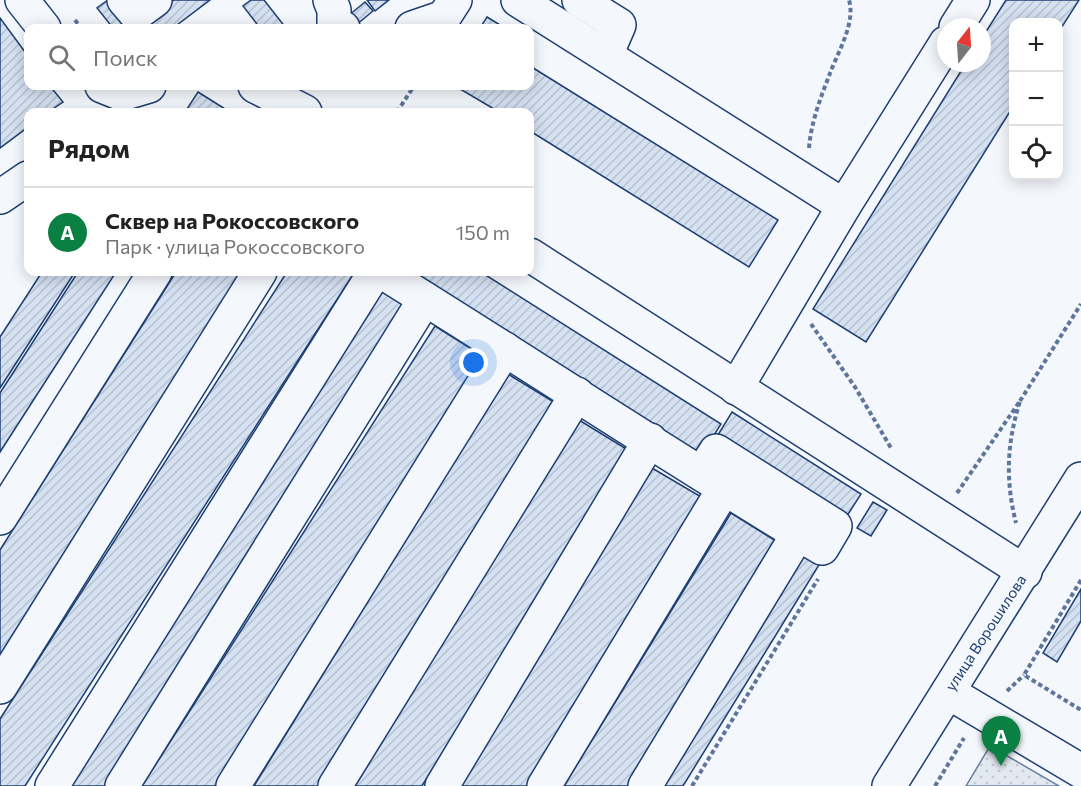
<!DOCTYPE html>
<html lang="ru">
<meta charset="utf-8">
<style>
body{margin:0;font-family:Commissioner,sans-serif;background:#f2f2f2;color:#222}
.controls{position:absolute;right:18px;top:18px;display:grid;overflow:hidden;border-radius:12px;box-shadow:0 3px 15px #0003}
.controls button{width:54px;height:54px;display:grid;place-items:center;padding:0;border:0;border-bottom:2px solid #e0e0e0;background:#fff;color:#222;font:30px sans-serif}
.compass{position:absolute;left:937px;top:18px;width:54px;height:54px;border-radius:50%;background:#fff;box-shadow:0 3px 15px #0003;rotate:17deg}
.you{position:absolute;left:474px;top:363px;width:21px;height:21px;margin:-15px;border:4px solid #fff;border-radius:50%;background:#1a73e8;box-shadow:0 0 0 9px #1a73e833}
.badge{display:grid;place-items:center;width:39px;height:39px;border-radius:50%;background:#0b8043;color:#fff;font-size:20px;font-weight:700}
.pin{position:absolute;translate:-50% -50px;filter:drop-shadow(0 2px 3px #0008)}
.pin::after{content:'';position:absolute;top:32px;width:21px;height:18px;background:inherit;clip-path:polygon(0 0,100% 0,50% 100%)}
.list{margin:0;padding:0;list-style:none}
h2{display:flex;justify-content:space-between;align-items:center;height:78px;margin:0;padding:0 24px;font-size:26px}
h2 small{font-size:20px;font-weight:400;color:#767676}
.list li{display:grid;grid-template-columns:39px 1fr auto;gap:18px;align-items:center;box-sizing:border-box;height:90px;padding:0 24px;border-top:2px solid #e0e0e0}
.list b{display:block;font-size:22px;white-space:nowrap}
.list p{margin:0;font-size:20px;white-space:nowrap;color:#767676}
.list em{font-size:20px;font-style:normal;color:#767676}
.icon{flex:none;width:33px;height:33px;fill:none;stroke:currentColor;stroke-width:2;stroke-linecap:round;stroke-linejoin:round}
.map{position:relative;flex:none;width:1081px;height:786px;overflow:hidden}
.search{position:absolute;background:#fff;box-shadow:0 3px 15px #0003;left:24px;top:24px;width:510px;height:66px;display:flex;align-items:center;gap:15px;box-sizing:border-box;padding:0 21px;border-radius:12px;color:#767676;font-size:22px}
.panel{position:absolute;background:#fff;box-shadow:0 3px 15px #0003;left:24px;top:108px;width:510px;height:168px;border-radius:12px}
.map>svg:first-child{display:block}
</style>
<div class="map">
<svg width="1081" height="786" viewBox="0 0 1081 786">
<defs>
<pattern id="park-dots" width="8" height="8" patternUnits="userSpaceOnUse" patternTransform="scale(1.5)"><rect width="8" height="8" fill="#e3e9f0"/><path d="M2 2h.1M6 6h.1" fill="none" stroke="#c2c9d1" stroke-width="1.8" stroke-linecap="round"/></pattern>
<pattern id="building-hatch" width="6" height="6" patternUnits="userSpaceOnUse" patternTransform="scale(1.5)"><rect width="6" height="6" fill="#d5e0f0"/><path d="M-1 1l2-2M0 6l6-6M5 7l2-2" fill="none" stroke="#b6c1d1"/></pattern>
</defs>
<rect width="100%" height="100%" fill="#f4f7fb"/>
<!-- park -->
<polygon fill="url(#park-dots)" stroke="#687fa3" stroke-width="1.5" points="990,746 1059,786 966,786"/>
<!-- building -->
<g fill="url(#building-hatch)" stroke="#1d3f73" stroke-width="1.5">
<polygon points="108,0 112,0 134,28 113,28 97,8"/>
<polygon points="174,0 210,0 173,28 137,28"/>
<polygon points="251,0 264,0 286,28 260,28 243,6"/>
<polygon points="367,0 389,0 375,11"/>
<polygon points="1006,0 1079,0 1058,33 1058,22 1014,22 1014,105 866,342 813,309 966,63 982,63 982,38"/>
<polygon points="365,2 373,11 356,25 348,16"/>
<polygon points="487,17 505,28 480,28"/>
<polygon points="0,18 28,56 28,86 50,86 63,102 48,112 28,112 28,127 0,148"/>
<polygon points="530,66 778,220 749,267 530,131 530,112 499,112 455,86 530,86"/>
<polygon points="198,92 230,112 185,112"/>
<polygon points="42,272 75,272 0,388 0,337"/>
<polygon points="78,272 116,272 0,452 0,393"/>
<polygon points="176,272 247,272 0,661 0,550"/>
<polygon points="287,272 354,273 25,786 0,786 0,719"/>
<polygon points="403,272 481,272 721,424 699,459"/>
<polygon points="380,285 415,308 108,786 58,786"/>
<polygon points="435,326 489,360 218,786 142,786"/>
<polygon points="508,374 557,404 321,786 254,786"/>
<polygon points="732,412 861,494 845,519 716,438"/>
<polygon points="579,420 628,450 422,786 355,786"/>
<polygon points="652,468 703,498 528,786 459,786"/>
<polygon points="873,502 887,510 871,536 857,528"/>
<polygon points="731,513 779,543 629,786 564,786"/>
<polygon points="797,545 822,560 683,786 649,786"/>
<polygon points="1081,589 1081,621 1057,662 1043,653"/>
</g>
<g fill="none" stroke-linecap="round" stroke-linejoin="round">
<defs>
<g id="minor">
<polyline points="22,0 44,28"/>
<polyline points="124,0 136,14 155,0"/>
<polyline points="330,0 334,10 334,23 343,28"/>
<polyline points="518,0 844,206"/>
<polyline points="579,0 619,25 606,55"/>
<polyline points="956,27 973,0"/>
<polyline points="412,28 444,17 455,0"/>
<polyline points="102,86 122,94 149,86"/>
<polyline points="255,86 305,112"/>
<polyline points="0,197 28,178"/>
<polyline points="530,255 1025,572"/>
<path d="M382 272C529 363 673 459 822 548L835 526 716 451 702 473"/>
<polyline points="736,388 844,206 946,43"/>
<polyline points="0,518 155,272"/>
<polyline points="0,687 260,272"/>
<polyline points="948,692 1081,771"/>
<polyline points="52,786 375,272"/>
<polyline points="122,786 425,299"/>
<polyline points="233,786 505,349"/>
<polyline points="335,786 577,394"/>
<polyline points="442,786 650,440"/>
<polyline points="544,786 725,487"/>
<polyline points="645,786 798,534"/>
</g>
<polyline id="major" points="889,786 1081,479"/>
</defs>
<!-- minor casing -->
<use href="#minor" stroke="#1d3f73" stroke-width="36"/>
<!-- major casing -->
<use href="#major" stroke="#1d3f73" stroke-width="36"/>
<!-- path -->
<g stroke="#5e769c" stroke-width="4" stroke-dasharray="4.5 3" stroke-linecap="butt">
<polyline points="75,20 81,28"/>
<polyline points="397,112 414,86"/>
<path d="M809 148C811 123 820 99 829 76 837 53 856 24 849 0"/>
<polyline points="811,324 855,387 891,448"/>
<polyline points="1020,401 1081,304"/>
<path d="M957 493 1020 401C1007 443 1005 479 1016 523"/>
<polyline points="1081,580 1024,675 1081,710"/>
<polyline points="1007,691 1024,675"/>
<polyline points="692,786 818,579"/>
<polyline points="935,786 964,738"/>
</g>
<!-- minor -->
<use href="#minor" stroke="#f4f7fb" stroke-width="33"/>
<!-- major -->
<use href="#major" stroke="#f4f7fb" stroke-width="33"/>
</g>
<g text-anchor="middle" stroke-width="4.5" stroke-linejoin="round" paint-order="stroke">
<!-- street labels -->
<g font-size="15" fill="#1d3f73" stroke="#f4f7fb">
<text transform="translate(986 633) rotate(-57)" y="5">улица Ворошилова</text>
</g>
</g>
</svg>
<div class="controls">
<button>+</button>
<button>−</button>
<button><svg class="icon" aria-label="locate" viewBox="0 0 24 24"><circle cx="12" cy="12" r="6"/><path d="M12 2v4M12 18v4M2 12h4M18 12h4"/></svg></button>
</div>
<svg class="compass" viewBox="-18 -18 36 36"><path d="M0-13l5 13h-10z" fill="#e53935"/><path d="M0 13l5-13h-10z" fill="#767676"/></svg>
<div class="you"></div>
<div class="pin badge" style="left:1001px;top:766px">A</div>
<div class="search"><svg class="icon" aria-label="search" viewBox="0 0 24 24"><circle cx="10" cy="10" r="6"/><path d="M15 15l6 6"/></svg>Поиск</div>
<section class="panel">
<h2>Рядом<small></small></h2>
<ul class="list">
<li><span class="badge">A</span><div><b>Сквер на Рокоссовского</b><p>Парк · улица Рокоссовского</p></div><em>150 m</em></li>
</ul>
</section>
</div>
